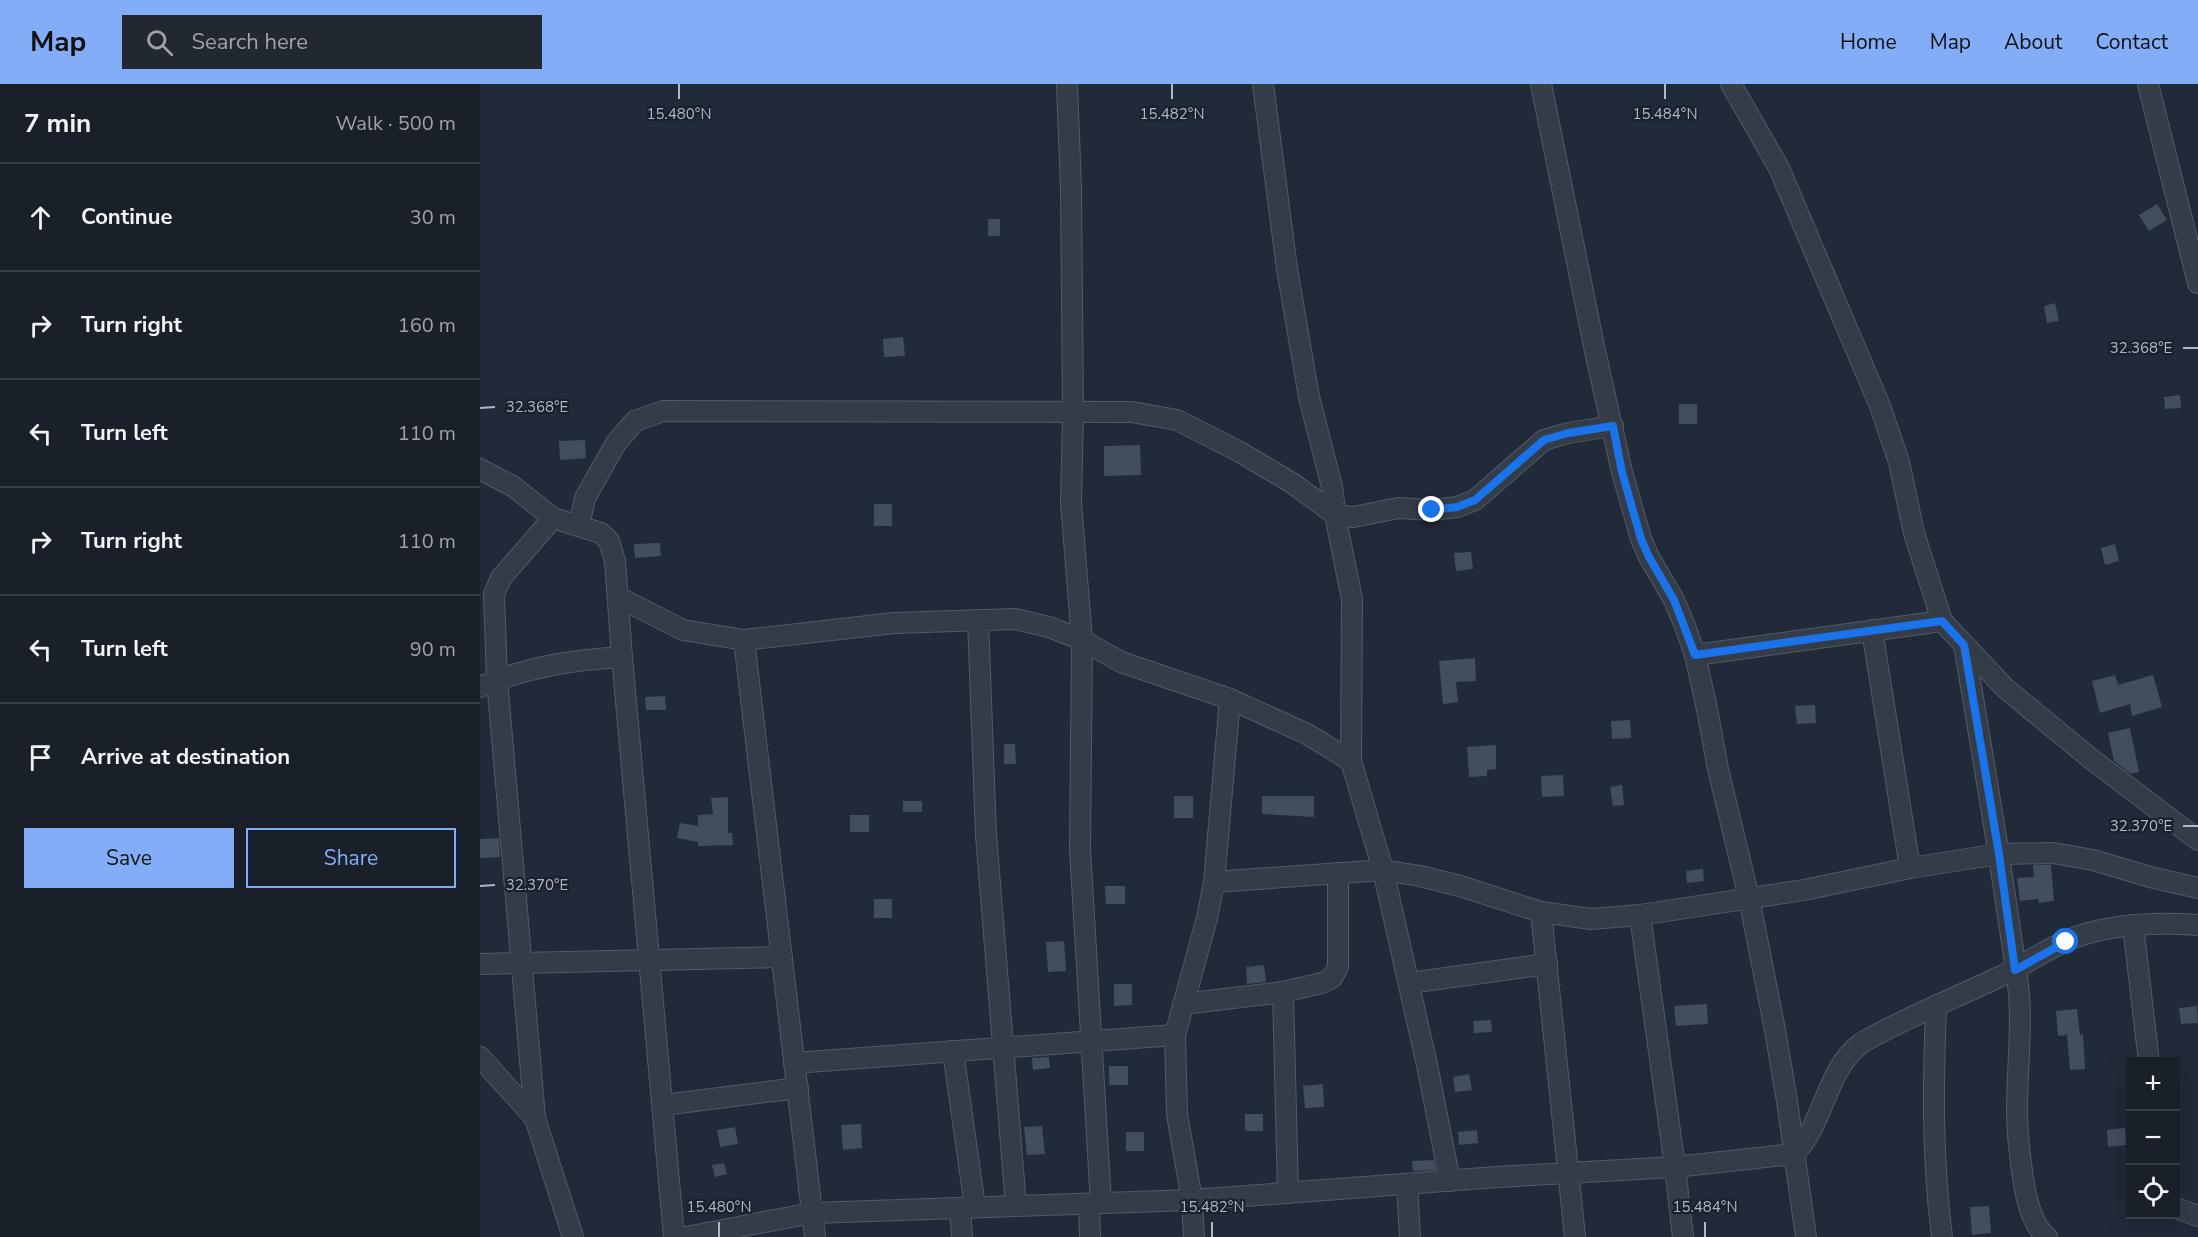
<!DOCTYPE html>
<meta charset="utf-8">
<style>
body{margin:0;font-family:"Nunito Sans",sans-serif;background:#222832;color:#f1f3f6}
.controls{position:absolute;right:18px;bottom:18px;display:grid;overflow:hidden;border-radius:0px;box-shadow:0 6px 24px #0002}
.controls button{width:54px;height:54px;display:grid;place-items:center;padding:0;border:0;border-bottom:2px solid #373e47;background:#19202a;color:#f1f3f6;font:30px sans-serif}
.stop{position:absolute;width:18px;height:18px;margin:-14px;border:4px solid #1a73e8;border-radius:50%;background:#fff}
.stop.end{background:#1a73e8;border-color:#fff;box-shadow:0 2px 6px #0008}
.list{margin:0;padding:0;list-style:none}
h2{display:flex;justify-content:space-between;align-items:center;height:78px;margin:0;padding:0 24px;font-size:26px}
h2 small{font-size:20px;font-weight:400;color:#9fa3a8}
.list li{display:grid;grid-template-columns:39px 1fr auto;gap:18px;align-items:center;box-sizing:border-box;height:108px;padding:0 24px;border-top:2px solid #373e47}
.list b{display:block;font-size:22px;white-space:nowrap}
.list em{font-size:20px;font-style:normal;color:#9fa3a8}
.actions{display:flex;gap:12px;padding:18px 24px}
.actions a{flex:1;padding:14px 0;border:2px solid #83adf6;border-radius:0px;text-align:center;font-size:21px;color:#83adf6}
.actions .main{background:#83adf6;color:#111}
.icon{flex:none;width:33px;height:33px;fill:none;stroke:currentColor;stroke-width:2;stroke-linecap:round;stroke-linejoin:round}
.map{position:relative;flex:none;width:1718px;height:1153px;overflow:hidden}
header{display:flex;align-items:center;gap:36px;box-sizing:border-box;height:84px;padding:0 30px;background:#83adf6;color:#111}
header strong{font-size:28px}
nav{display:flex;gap:33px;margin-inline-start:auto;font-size:21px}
.search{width:420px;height:54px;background:#222832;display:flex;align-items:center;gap:15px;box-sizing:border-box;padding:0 21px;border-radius:0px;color:#9fa3a8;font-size:22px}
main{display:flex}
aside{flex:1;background:#19202a}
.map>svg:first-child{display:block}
</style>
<header>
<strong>Map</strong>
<div class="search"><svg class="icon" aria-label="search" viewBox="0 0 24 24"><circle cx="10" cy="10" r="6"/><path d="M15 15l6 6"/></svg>Search here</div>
<nav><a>Home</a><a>Map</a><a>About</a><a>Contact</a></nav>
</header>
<main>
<aside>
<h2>7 min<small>Walk · 500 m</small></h2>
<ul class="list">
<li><svg class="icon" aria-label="ahead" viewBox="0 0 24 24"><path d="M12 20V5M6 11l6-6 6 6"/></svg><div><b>Continue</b></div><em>30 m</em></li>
<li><svg class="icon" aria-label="right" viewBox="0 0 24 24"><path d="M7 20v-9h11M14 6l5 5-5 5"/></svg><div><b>Turn right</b></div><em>160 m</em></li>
<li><svg class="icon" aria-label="left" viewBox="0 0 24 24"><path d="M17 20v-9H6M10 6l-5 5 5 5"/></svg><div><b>Turn left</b></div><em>110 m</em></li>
<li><svg class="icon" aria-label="right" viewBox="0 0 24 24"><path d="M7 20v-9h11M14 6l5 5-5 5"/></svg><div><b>Turn right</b></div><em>110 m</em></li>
<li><svg class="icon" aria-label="left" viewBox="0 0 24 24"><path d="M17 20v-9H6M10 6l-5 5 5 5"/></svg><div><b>Turn left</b></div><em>90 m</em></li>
<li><svg class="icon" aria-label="arrive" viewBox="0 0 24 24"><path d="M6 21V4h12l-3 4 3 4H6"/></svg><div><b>Arrive at destination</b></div></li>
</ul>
<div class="actions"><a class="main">Save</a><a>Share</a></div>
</aside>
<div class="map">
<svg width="1718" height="1153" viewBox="0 0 1718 1153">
<rect width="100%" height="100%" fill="#212a38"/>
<!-- building -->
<g fill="#424d5d">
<polygon points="1677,120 1687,136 1669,147 1659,131"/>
<rect x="508" y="135" width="12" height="17"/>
<polygon points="1575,219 1579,237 1567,239 1564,222"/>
<polygon points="423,253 425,272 404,273 403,255"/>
<polygon points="1700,311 1701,324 1685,325 1684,313"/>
<rect x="1199" y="320" width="18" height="20"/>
<polygon points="105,356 106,374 80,376 79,357"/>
<polygon points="660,361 661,391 624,392 624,362"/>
<rect x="394" y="420" width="18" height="22"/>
<polygon points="180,459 181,472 155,474 154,460"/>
<polygon points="1635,460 1639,477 1625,481 1621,464"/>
<polygon points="991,468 993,485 976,487 974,469"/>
<polygon points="995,574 996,597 976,598 978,618 963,620 959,577"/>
<polygon points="1635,591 1638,601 1673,591 1682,623 1652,632 1650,620 1620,629 1612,597"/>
<polygon points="185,612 186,626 166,626 165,613"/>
<polygon points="1335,621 1336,639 1317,640 1315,622"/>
<polygon points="1150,636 1151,654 1132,655 1131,637"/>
<polygon points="1650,644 1659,688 1651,690 1634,677 1628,649"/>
<polygon points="524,660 535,660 536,680 524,680"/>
<polygon points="1016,661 1016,685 1007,686 1007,692 989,693 987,663"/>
<polygon points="1083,691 1084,712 1062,713 1061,692"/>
<polygon points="1142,701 1144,721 1133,722 1130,703"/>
<rect x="694" y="712" width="19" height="22"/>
<polygon points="782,712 834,712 834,733 782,730"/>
<polygon points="248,713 248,749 252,749 253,761 218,762 218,758 197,754 200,739 218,742 218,731 233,730 231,714"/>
<rect x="423" y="717" width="19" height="11"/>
<rect x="370" y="731" width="19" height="17"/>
<polygon points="19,754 20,773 0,774 0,755"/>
<polygon points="1553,781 1571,781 1574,817 1559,819 1558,815 1540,817 1537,794 1554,793"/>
<polygon points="1223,785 1224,797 1207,799 1206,787"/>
<polygon points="625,802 645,802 645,820 626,820"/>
<rect x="394" y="815" width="18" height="19"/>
<polygon points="584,857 586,887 568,888 566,858"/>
<polygon points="784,881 786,898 767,900 766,883"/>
<polygon points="634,900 652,900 652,921 634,922"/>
<polygon points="1227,920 1228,940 1196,942 1194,922"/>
<polygon points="1717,922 1718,939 1701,940 1699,924"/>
<polygon points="1597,925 1600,951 1603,950 1605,985 1590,986 1587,951 1578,952 1576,927"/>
<polygon points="1011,936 1012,948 994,949 993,937"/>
<polygon points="569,973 570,984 553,986 552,974"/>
<rect x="629" y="982" width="19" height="19"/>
<polygon points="989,990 992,1006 975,1008 973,993"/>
<polygon points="843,1000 844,1023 825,1024 823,1002"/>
<rect x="765" y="1030" width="18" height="17"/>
<polygon points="381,1040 382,1064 363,1066 361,1041"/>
<polygon points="562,1042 565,1070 547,1071 544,1043"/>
<polygon points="255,1043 258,1060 240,1063 237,1046"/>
<polygon points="1645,1044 1646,1061 1628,1063 1627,1046"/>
<polygon points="997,1046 998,1059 979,1061 978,1048"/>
<rect x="646" y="1048" width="18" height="19"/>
<polygon points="954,1076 956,1086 933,1087 932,1077"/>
<polygon points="244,1079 247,1090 235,1093 232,1081"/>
<polygon points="1509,1122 1511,1149 1492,1151 1490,1123"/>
</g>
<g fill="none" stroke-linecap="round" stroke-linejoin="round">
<defs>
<g id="minor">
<polyline points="587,0 591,104 593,329 591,419 602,556 600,765 621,1119"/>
<polyline points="783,0 807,185 829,313 852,403 858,446 872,515 871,677 903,786 947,981 970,1097"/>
<polyline points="1061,0 1115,267 1142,388 1161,455 1169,473 1194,516 1205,542 1215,571 1227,625 1238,685 1269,814 1295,946 1307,1017 1326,1153"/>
<polyline points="1251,0 1299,84 1400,322 1419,378 1434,449 1462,537 1525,604 1610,674 1718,756"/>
<polyline points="1668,0 1718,199"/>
<polyline points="0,385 34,403 73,434 121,449 129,457 135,477 142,573 194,1153"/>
<polyline points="73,434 21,494 14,510 17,596 55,1034 93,1153"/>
<polyline points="99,442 105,414 136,359 155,337 183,327 652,328 697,336 760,368 812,399 856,431 873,433 919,424 952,426 977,423 995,416 1064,356 1088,349 1133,342"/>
<polyline points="138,513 203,546 264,556 414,539 535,535 569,543 602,556 641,578 750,615 827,650 871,677"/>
<polyline points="498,536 506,751 536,1122"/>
<polyline points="1392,546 1430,784"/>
<polyline points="264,556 335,1153"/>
<path d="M1484 561C1499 649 1514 737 1527 825 1531 853 1536 882 1539 910 1543 957 1534 1004 1538 1051 1541 1078 1544 1136 1567 1153"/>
<polyline points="1215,571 1462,537"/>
<path d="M0 603C46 583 92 576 142 573"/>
<polyline points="734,798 903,786 940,792 980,802 1061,828 1111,835 1160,831 1324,806 1430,784 1519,770 1573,769 1613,776 1670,793 1718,804"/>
<polyline points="1061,828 1095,1153"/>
<polyline points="1160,831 1195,1083 1203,1153"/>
<polyline points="1653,841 1669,978"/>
<polyline points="0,880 302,873"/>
<polyline points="929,899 1067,880"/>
<polyline points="803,908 808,1109"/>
<polyline points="703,920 803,908 842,899 852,894 858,883 858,789"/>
<path d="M1456 922C1453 1003 1452 1073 1462 1153"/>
<polyline points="473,967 495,1123"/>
<polyline points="0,973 55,1034"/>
<polyline points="314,979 695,951"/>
<polyline points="183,1021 318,1004"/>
<polyline points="927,1100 930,1153"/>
<polyline points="609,1120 610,1153"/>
<polyline points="480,1124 482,1153"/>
<polyline points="1696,1124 1718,1132"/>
<path d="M206 1153 332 1129 712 1116 1017 1093 1195 1083 1314 1070C1344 1040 1346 987 1379 961 1384 957 1390 954 1396 951 1435 930 1477 913 1517 894 1541 883 1562 868 1586 857 1626 840 1675 838 1718 841"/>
<polyline points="714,1153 712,1116 697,1030 695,951 727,834 734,798 750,615"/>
</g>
</defs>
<!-- minor casing -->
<use href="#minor" stroke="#525a66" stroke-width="22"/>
<!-- minor -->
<use href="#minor" stroke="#343c48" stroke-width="20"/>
</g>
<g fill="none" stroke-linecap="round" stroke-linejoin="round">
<!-- route -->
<polyline stroke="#1a73e8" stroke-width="8" points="952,426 977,423 995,416 1064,356 1088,349 1133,342 1142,388 1161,455 1169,473 1194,516 1215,571 1462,537 1484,561 1519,770 1535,886 1586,858"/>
</g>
<!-- ticks -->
<path fill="none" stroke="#afb7c5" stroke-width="2" d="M199 0V15M692 0V15M1185 0V15M1703 264H1718M0 324 15 323M1703 742H1718M0 802 15 801M239 1138V1153M732 1138V1153M1225 1138V1153"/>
<g font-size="15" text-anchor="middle" fill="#afb7c5" stroke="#1a212d" stroke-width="4.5" stroke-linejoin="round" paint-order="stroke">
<text x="199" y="35">15.480°N</text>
<text x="692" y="35">15.482°N</text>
<text x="1185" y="35">15.484°N</text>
<text x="1661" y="269">32.368°E</text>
<text x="57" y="328">32.368°E</text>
<text x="1661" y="747">32.370°E</text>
<text x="57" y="806">32.370°E</text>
<text x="239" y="1128">15.480°N</text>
<text x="732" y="1128">15.482°N</text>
<text x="1225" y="1128">15.484°N</text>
</g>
</svg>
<div class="controls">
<button>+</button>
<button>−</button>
<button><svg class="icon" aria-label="locate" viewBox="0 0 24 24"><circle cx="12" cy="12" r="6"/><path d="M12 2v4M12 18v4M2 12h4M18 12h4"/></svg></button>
</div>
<div class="stop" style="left:1586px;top:858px"></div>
<div class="stop end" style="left:952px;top:426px"></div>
</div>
</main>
